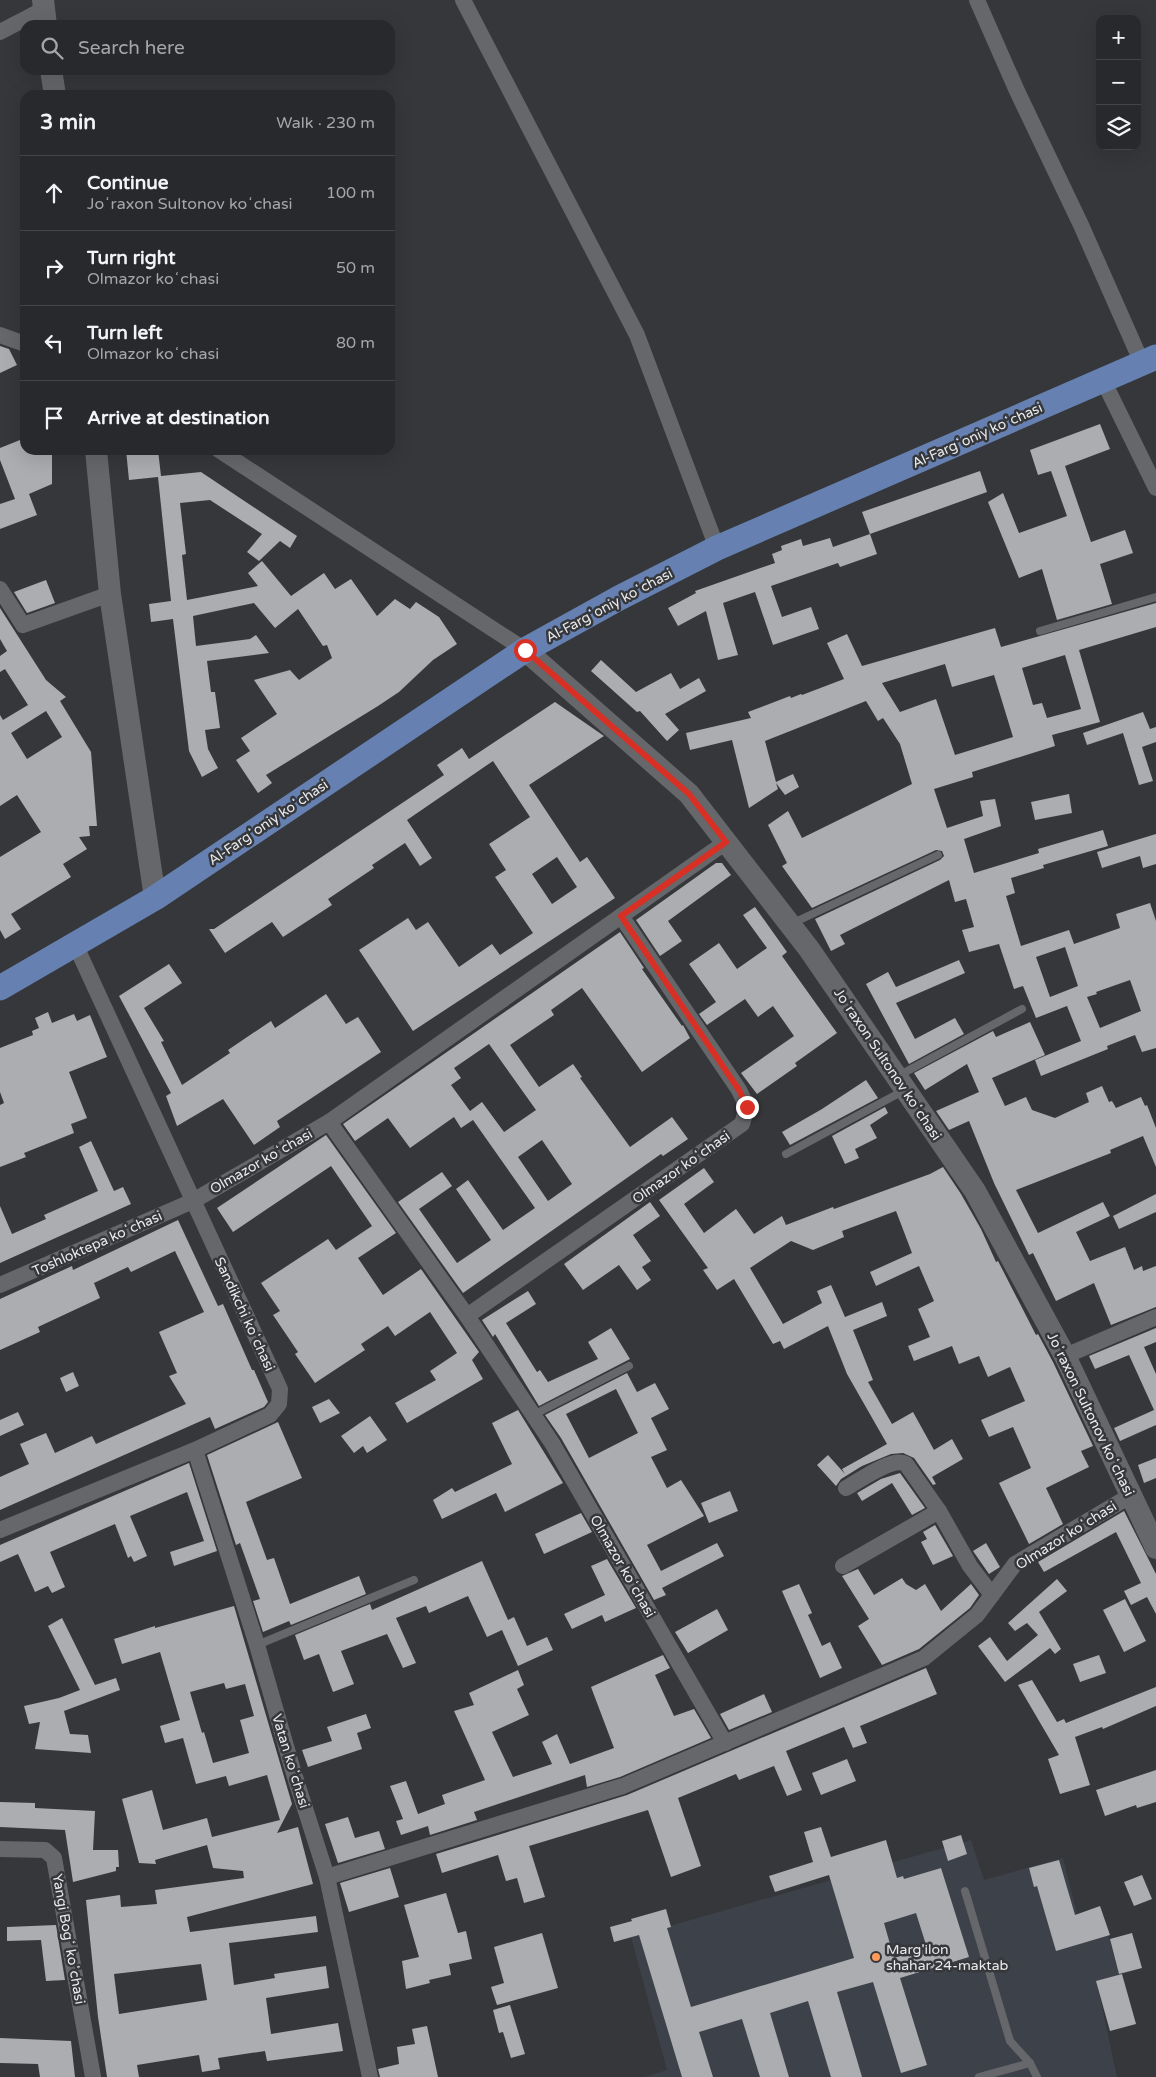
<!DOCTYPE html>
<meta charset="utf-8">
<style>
body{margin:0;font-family:"Varela Round",sans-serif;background:#343538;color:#f1f3f6}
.controls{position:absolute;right:15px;top:15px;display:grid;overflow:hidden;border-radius:10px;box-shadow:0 5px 20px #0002}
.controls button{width:45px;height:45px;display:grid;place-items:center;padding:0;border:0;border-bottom:1px solid #444548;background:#28292c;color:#f1f3f6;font:25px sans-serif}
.stop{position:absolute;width:15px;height:15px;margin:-11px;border:4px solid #d93025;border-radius:50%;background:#fff}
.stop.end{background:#d93025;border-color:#fff;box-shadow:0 1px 5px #0008}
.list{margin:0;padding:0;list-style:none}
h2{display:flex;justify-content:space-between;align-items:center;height:65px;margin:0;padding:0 20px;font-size:21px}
h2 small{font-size:16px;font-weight:400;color:#a5a6a9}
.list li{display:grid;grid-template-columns:32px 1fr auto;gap:15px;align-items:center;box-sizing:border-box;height:75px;padding:0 20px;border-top:1px solid #444548}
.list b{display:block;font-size:19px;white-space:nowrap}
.list p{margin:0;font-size:16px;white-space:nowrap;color:#a5a6a9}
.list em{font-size:16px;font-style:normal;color:#a5a6a9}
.icon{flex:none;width:28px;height:28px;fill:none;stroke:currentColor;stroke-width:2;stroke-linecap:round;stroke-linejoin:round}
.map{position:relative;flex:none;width:1156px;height:2077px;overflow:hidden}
.search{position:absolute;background:#28292c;box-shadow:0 5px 20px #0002;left:20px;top:20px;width:375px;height:55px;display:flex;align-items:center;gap:12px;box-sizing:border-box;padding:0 18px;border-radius:15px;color:#a5a6a9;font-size:19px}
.panel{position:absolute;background:#28292c;box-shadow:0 5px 20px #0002;left:20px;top:90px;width:375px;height:365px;border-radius:15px}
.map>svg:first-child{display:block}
</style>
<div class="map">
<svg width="1156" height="2077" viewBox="0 0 1156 2077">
<rect width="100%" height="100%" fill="#35373a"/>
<!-- built -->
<polygon fill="#3d4149" points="971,1840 984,1880 1063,1858 1077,1914 1101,1908 1120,1978 1097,1983 1117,2077 644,2077 667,2070 631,1937"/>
<!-- building -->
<g fill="#abadb1" fill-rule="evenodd">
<polygon points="0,346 9,349 17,365 0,373"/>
<polygon points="1100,424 1110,449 1065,466 1091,542 1125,530 1133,553 1100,564 1112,604 1057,620 1042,569 1019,578 988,502 1003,493 1019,533 1067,516 1051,471 1038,475 1030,450"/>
<polygon points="25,438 25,450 52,450 52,484 29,494 37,515 0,529 0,504 15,499 0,460 0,448"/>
<polygon points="126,450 158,450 161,476 201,472 297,536 290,548 280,541 259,561 247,552 262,534 210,500 180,503 186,554 182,555 187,600 258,586 248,573 262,561 291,596 324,573 335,589 351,579 377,616 395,599 410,609 416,602 439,617 457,644 433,660 399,692 378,706 266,775 272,783 258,793 236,760 250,751 241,738 277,714 254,680 290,670 299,680 332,658 327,645 323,646 298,609 275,628 254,603 193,616 196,646 250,639 256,635 269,653 207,661 211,692 215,692 220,728 205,730 208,749 218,768 202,777 189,751 173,619 151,622 149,604 171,601 158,477 129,480"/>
<polygon points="980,471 987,492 870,534 862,512"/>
<polygon points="870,534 877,554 840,567 838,563 771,586 782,617 811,607 819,629 773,645 755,592 723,603 738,655 718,660 706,611 678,626 668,608 696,593 695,591 775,563 772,554 782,550 781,546 801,539 803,546 830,538 833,547"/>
<polygon points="46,580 55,603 27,613 14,592"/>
<path d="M1156 603V627L1079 650 1100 722 1052 735 1055 746 972 772 973 777 934 789 947 828 983 816 980 801 995 799 1001 826 964 839 974 873 1039 853 1038 849 1103 830 1108 846 1043 865 1044 868 1011 878 1015 893 1006 896 1021 946 1069 930 1074 944 1120 928 1116 914 1150 903 1156 921V1048L1142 1052 1135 1035 1107 1046 1108 1049 1041 1076 1035 1060 1081 1041 1067 1006 1036 1018 1023 986 1014 989 999 944 969 952 962 930 974 927 966 899 955 902 949 880 840 935 845 944 831 951 815 919 940 860 944 856 942 851 936 850 812 908 782 866 787 863 768 825 788 811 802 838 912 784 900 744 883 718 878 721 866 701 765 741 776 782 793 774 799 787 785 795 776 783 778 789 749 808 732 740 690 750 686 733 751 718 748 712 790 696 791 698 801 694 802 695 844 679 827 643 847 634 862 666 995 628 1001 647ZM1065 655 1081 709 1047 718 1042 703 1033 705 1022 668ZM945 664 952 687 994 675 1013 737 955 755 936 699 900 712 882 683ZM1065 947 1078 986 1050 997 1036 957ZM1130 980 1141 1011 1100 1028 1087 997 1097 994 1096 992Z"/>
<path d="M0 608 46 680 66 697 60 701 91 752 97 826H89L90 836 79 837 87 849 63 864 71 877 11 914 21 929 5 939 0 930V857L41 832 17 795 0 806V715L3 720 28 705 5 669 0 672V656L7 651 0 639ZM46 711 62 737 27 759 11 733Z"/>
<polygon points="601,660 636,692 671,673 680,689 699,678 706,691 665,714 679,730 667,741 640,711 637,712 591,671"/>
<path d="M555 702 604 736 529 785 580 862 587 857 615 898 413 1031 359 950 408 918 416 930 428 922 459 967 492 944 500 955 533 933 495 877 506 870 489 844 530 817 493 761 407 820 432 858 420 866 405 843 372 865 374 868 328 899 332 905 283 937 272 922 225 953 209 929H214L444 775 437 765 462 748 469 759ZM557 857 577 887 552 904 532 874Z"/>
<polygon points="1143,712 1150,729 1156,727 1156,742 1142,747 1153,781 1139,785 1123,733 1087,745 1083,733"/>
<polygon points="1069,794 1072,813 1035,820 1031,802"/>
<polygon points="1156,834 1156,864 1143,868 1140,856 1102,868 1097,852"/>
<polygon points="716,863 722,863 731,875 668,921 682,941 660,956 636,920"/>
<polygon points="755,907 787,952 782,956 837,1033 795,1063 797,1066 757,1094 741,1073 794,1036 773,1006 758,1017 745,999 707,1025 699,1014 716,1002 689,964 719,943 737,969 767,948 743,915"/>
<path d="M620 932 644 968 642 969 682 1026 683 1025 690 1038 642 1072 582 988 551 1010 554 1015 510 1045 539 1087 573 1064 582 1077 580 1078 630 1147 672 1117 688 1139 663 1156 661 1154 463 1293 398 1202 442 1172 452 1186 419 1209 457 1263 491 1240 456 1189 468 1180 503 1230 535 1208 473 1120 461 1128 454 1117 410 1148 388 1118 355 1141 343 1124ZM489 1044 536 1110 504 1132 482 1102 470 1111 451 1085 461 1078 454 1068ZM542 1140 572 1184 548 1201 518 1157Z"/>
<polygon points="959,960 965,973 896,1003 915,1039 955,1018 964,1034 909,1064 866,984 888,972 896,987"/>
<polygon points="169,964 182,983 144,1008 164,1041 161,1042 182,1085 230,1053 228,1050 271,1021 275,1028 326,994 346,1024 358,1017 381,1052 277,1121 280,1127 254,1145 223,1099 177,1126 166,1096 171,1093 119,996"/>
<polygon points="48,1012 52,1023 74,1014 77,1021 90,1015 107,1057 69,1072 87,1118 71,1124 74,1133 24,1153 26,1157 0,1167 0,1105 4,1103 0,1092 0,1048 33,1035 32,1031 39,1028 35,1018"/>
<polygon points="1030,1022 1045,1055 992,1078 1005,1106 1026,1097 1032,1110 1055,1118 1089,1102 1086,1093 1102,1086 1109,1102 1112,1101 1116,1108 1141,1097 1145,1106 1147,1105 1156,1128 1156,1167 1143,1136 1110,1150 1111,1153 1016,1190 1038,1233 1103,1202 1110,1216 1076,1232 1090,1261 1125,1247 1134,1270 1142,1266 1143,1271 1156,1266 1156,1307 1111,1325 1094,1283 1056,1301 1033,1253 1029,1255 994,1183 969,1121 949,1130 936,1111 979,1092 967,1064 925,1090 914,1073 993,1031 996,1037"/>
<polygon points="866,1080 878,1098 790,1145 782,1132 822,1109"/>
<polygon points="885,1107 888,1113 870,1125 877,1138 855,1149 859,1158 845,1164 832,1136"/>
<polygon points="326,1135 396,1233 358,1258 383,1295 421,1269 479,1352 472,1360 483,1379 407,1423 395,1403 436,1380 430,1371 457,1353 430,1312 395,1336 388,1326 361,1344 365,1350 315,1383 295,1354 298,1352 273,1315 280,1311 261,1283 328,1239 336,1250 372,1226 331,1166 233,1232 217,1208"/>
<polygon points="91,1141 114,1191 123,1187 131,1204 0,1263 0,1206 12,1234 46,1219 44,1215 98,1191 79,1147"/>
<polygon points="943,1167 961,1194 981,1229 996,1262 998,1261 1036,1335 1038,1334 1053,1362 1093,1446 1081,1451 1089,1467 1046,1488 1063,1524 1029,1544 999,1483 1031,1468 1013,1427 989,1437 981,1420 1025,1401 1010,1367 988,1377 979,1356 959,1364 952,1346 914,1361 908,1346 930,1337 918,1309 934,1301 919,1266 876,1286 870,1272 912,1253 896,1211 842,1231 844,1237 813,1250 791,1241 750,1268 783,1324 822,1303 817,1291 831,1285 845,1317 882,1302 887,1316 853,1330 873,1380 868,1382 892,1424 913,1412 934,1450 952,1439 963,1459 932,1477 936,1484 933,1485 914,1458 903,1453 891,1454 862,1466 841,1479 836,1486 817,1465 828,1455 845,1474 842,1469 887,1444 847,1374 828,1326 784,1349 780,1341 773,1344 734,1279 717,1290 703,1270 708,1268 659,1200 704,1168 714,1182 684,1204 704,1233 736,1209 754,1234 782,1216 786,1225 833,1207 834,1209 930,1174"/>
<polygon points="1156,1194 1156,1212 1119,1229 1113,1216"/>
<polygon points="650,1202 660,1216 633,1235 651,1261 642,1267 651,1280 637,1290 619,1265 583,1290 564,1264"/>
<polygon points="178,1220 218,1306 223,1304 252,1370 254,1370 268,1402 264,1407 215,1429 210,1417 0,1510 0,1477 29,1464 20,1444 46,1433 55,1453 92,1436 96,1444 186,1404 169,1376 177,1373 159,1332 204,1312 175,1251 131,1272 128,1267 94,1283 100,1298 38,1327 40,1332 0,1350 0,1299 72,1266 73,1270"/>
<polygon points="528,1291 536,1304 506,1323 537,1372 540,1370 548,1382 598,1359 588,1342 611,1328 630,1359 539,1406 495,1334 493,1337 482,1320"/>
<polygon points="1156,1328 1156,1342 1144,1347 1156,1374 1156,1425 1120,1441 1114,1428 1154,1410 1129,1355 1095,1369 1089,1356"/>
<polygon points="73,1372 79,1386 66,1392 60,1378"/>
<path d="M627 1373 637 1392 655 1383 669 1409 651 1418 667 1450 651 1457 667 1488 681 1480 704 1516 647 1545 661 1571 717 1543 724 1556 662 1588 666 1595 654 1600 561 1438 545 1415ZM616 1389 638 1433 589 1458 566 1414Z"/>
<polygon points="329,1399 340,1413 320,1423 312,1407"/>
<polygon points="518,1410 563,1483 505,1512 496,1493 442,1519 433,1500 452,1488 455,1492 512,1464 492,1423"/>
<polygon points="18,1412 24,1425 0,1436 0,1420"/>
<polygon points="370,1416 387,1440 367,1453 363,1446 354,1453 341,1436"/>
<polygon points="278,1422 302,1478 246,1502 267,1560 274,1558 290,1604 359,1576 366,1594 291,1625 289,1621 263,1632 253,1601 260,1599 240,1543 236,1545 207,1455"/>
<polygon points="1156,1458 1156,1478 1144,1483 1138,1465"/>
<polygon points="189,1463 217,1551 174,1566 170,1552 204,1541 187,1492 130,1516 147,1556 134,1562 131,1556 128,1558 115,1524 50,1552 65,1587 52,1593 48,1586 35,1592 18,1554 0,1562 0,1545"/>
<polygon points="900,1473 925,1508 912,1515 892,1483 862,1501 857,1493 881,1479"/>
<polygon points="730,1491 738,1511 709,1523 701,1503"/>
<polygon points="1124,1511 1156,1574 1156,1614 1147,1597 1131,1605 1124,1591 1141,1583 1116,1532 1044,1572 1038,1562"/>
<polygon points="581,1513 592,1532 544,1554 535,1534"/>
<polygon points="935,1525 953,1556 933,1565 921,1542 927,1539 923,1532"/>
<polygon points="986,1543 1000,1567 989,1574 973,1551"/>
<polygon points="607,1559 636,1608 605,1622 602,1615 572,1629 564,1614 605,1595 591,1566"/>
<polygon points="482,1561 508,1620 514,1617 527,1646 547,1637 553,1650 518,1666 502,1630 487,1637 468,1596 429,1613 426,1606 396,1618 416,1663 403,1668 387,1634 341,1651 354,1684 333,1692 319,1654 304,1660 295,1635 370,1604 372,1610"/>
<polygon points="858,1569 874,1595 902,1578 906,1584 916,1590 925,1584 941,1611 971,1584 979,1595 970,1608 919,1649 882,1665 858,1626 869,1619 842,1576"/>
<polygon points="1057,1579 1067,1591 1039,1612 1061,1649 1055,1654 1050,1648 1005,1682 978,1646 990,1637 1007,1661 1038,1635 1027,1623 1015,1631 1008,1623"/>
<polygon points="799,1584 812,1613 808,1615 822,1646 830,1642 842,1668 820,1678 782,1591"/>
<polygon points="1125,1599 1146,1641 1124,1652 1103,1610"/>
<path d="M234 1606 292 1804 277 1833 298 1827 313 1884 187 1917 190 1932 316 1916 318 1932 229 1943 234 1985 275 1978 274 1974 326 1966 329 1988 266 1998 271 2034 338 2023 343 2051 267 2061 265 2051 218 2058 220 2069 202 2072 199 2055 137 2065 139 2077H107L98 2017 86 1900 120 1895 121 1907 157 1904 155 1890 244 1878 243 1871 213 1868 207 1845 155 1860 156 1864 139 1863 122 1799 152 1790 163 1830 207 1818 212 1837 280 1820 267 1775 229 1786 226 1776 196 1784 183 1738 165 1743 160 1726 180 1720 160 1652 122 1664 114 1639 155 1626V1628ZM224 1683 226 1689 245 1684 254 1716 240 1720 249 1753 213 1763 204 1732 202 1733 190 1692ZM201 1964 207 2000 119 2014 114 1974Z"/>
<polygon points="717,1609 728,1630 688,1653 675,1632"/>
<polygon points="62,1618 95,1685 116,1678 120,1690 64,1711 70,1734 88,1735 91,1753 35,1749 40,1722 29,1724 24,1706 59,1698 80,1690 48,1626"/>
<polygon points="663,1655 670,1668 655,1675 674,1716 694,1709 711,1738 620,1777 587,1787 585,1775 474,1812 477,1820 430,1835 428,1826 401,1835 396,1821 403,1819 390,1786 406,1781 418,1814 445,1804 442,1795 485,1780 454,1711 474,1705 469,1693 518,1670 524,1685 517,1689 529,1715 492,1732 513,1777 552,1764 542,1742 557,1734 570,1764 614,1748 591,1687"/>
<polygon points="1099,1655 1106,1673 1080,1682 1073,1664"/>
<polygon points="926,1668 937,1694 860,1726 867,1743 853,1748 844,1727 786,1751 802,1790 787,1796 774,1766 739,1780 736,1774 678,1798 701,1866 671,1877 648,1810 529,1846 545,1897 524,1903 517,1878 506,1881 498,1855 442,1873 436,1854 627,1795"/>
<polygon points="1032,1680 1057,1722 1064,1719 1066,1723 1156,1687 1156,1706 1103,1729 1102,1727 1075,1737 1090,1785 1060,1794 1048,1759 1059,1755 1018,1685"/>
<polygon points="764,1694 772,1712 729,1730 720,1714"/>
<polygon points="366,1714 371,1728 357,1733 362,1749 308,1767 302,1750 332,1741 327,1727"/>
<polygon points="847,1759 856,1781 821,1795 812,1773"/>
<polygon points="1156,1770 1156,1802 1137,1808 1136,1805 1105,1816 1096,1790"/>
<polygon points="0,1802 35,1803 35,1808 95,1811 93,1850 118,1850 119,1867 116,1867 116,1871 73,1882 65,1830 0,1827"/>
<polygon points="348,1817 355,1838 379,1831 385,1849 338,1863 325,1824"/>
<path d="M821 1827 831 1857 886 1840 897 1878 903 1876 904 1879 941 1868 969 1957 900 1978 927 2065 901 2073 873 1982 837 1992 862 2077H831L808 2001 770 2013 789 2077H760L742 2019 699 2032 713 2077H682L639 1935 614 1942 610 1927 632 1921 631 1919 666 1909 671 1927 667 1928 691 2007 854 1958 829 1875 775 1892 769 1876 813 1862 804 1832ZM916 1913 927 1948 894 1958 884 1923Z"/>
<polygon points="961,1835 967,1854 948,1861 942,1841"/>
<polygon points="1059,1860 1075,1915 1100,1906 1110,1935 1056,1951 1037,1886 1034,1887 1029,1868"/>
<polygon points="390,1868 399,1897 349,1912 340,1883"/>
<polygon points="1142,1875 1152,1899 1134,1906 1124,1882"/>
<polygon points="446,1893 458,1933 466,1931 472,1959 449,1964 451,1975 429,1980 430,1983 406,1989 402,1961 419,1957 404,1905"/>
<polygon points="56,1925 65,1980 46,1981 41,1940 7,1941 7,1927"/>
<polygon points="542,1933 558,1988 497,2005 491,1987 504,1983 494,1947"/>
<polygon points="1132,1933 1142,1968 1119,1974 1110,1939"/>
<polygon points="1122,1974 1136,2024 1110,2031 1096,1981"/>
<polygon points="510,2005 525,2054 511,2058 503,2032 499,2033 493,2010"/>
<polygon points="427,2026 438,2077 380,2077 378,2069 399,2064 397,2047 415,2044 412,2029"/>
<polygon points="0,2038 71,2041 75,2077 40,2077 38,2064 0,2063"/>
</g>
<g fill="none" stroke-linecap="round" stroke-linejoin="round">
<!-- lane -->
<g stroke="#65676a" stroke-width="8">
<polyline points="1040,631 1156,597"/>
<polyline points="793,923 938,855"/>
<polyline points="898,1076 1022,1009"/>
<polyline points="786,1154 903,1091"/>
<polyline points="533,1415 629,1366"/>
<polyline points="257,1645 414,1580"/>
<polyline points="965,1891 1010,2041 1030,2063 1037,2077"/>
<polyline points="979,2077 1030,2063"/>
</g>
<!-- street -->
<g stroke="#65676a" stroke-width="16">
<polyline points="463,0 637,335 717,548"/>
<polyline points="977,0 1017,91 1081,225 1142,363"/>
<polyline points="0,32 44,9"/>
<polyline points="0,335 25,344"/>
<polyline points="1103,380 1156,488"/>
<polyline points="219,450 525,650"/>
<polyline points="0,589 23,625 110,594"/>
<polyline points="329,1122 467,1316 552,1443 725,1743"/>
<polyline points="0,1285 193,1201 329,1122 726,842"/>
<polyline points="467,1316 742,1124 747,1107 739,1090 621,916"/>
<polyline points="1065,1356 1156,1317"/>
<polyline points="195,1450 257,1645 294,1774 327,1877 370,2077"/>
<path d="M846 1488C859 1481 893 1456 906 1464L939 1511 970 1566 992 1595"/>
<polyline points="0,1530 195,1450 270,1415 279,1404 280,1389 75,944"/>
<polyline points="843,1566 939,1511"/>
<polyline points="0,1849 45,1850 54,1858 93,2077"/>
<polyline points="327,1877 623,1786 924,1658 977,1615 1015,1564 1130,1496"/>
</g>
<!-- secondary -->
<g stroke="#65676a" stroke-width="22">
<polyline points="43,0 46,25"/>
<polyline points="51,70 55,95"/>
<polyline points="96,450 110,594 155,898"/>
<polyline points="525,650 689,794 809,949 975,1191 1065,1356 1156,1548"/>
</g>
<!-- primary -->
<polyline stroke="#6681b1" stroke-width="25" points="0,988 155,898 525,650 619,598 717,548 1156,357"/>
</g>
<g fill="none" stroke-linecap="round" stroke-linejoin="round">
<!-- route -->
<polyline stroke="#d93025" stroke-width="6" points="525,650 689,794 726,842 621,916 739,1090 747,1107"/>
</g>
<!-- markers -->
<circle fill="#ff9a5b" stroke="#35373a" stroke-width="2" cx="876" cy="1957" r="5"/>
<g text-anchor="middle" stroke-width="5" stroke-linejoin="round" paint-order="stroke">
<!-- street labels -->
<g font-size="14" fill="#e9eaec" stroke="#35373a">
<text transform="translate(977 435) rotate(-24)" y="5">Al-Fargʻoniy koʻchasi</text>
<text transform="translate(609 605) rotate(-28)" y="5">Al-Fargʻoniy koʻchasi</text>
<text transform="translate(268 822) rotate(-34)" y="5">Al-Fargʻoniy koʻchasi</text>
<text transform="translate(888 1064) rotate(56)" y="5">Joʻraxon Sultonov koʻchasi</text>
<text transform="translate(261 1161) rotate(-30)" y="5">Olmazor koʻchasi</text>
<text transform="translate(681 1167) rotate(-35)" y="5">Olmazor koʻchasi</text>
<text transform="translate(97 1243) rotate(-24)" y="5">Toshloktepa koʻchasi</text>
<text transform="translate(245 1314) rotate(65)" y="5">Sandikchi koʻchasi</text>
<text transform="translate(1091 1414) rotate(64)" y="5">Joʻraxon Sultonov koʻchasi</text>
<text transform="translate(1066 1535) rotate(-32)" y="5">Olmazor koʻchasi</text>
<text transform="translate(623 1566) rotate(60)" y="5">Olmazor koʻchasi</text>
<text transform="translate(291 1761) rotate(73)" y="5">Vatan koʻchasi</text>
<text transform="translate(69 1939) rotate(80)" y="5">Yangi Bogʻ koʻchasi</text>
</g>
<!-- poi labels -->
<g font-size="14" fill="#e9eaec" stroke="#35373a" text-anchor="start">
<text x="886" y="1954">Marg'ilon<tspan x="886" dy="16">shahar 24-maktab</tspan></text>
</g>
</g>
</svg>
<div class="controls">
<button>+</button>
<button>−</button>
<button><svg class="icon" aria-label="layers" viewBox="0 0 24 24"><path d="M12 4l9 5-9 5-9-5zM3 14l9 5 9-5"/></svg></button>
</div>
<div class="stop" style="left:525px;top:650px"></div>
<div class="stop end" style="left:747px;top:1107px"></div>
<div class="search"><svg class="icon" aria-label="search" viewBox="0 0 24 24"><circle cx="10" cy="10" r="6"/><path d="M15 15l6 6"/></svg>Search here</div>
<section class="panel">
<h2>3 min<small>Walk · 230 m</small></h2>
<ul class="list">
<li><svg class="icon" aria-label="ahead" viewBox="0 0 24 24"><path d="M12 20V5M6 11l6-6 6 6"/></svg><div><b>Continue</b><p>Joʻraxon Sultonov koʻchasi</p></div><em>100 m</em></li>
<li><svg class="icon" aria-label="right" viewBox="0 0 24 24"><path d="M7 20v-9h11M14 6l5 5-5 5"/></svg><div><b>Turn right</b><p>Olmazor koʻchasi</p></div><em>50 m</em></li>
<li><svg class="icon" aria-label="left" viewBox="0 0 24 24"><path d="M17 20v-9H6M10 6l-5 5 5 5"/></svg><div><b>Turn left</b><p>Olmazor koʻchasi</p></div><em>80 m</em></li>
<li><svg class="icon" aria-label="arrive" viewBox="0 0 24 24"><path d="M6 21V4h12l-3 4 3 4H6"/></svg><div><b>Arrive at destination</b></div></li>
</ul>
</section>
</div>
